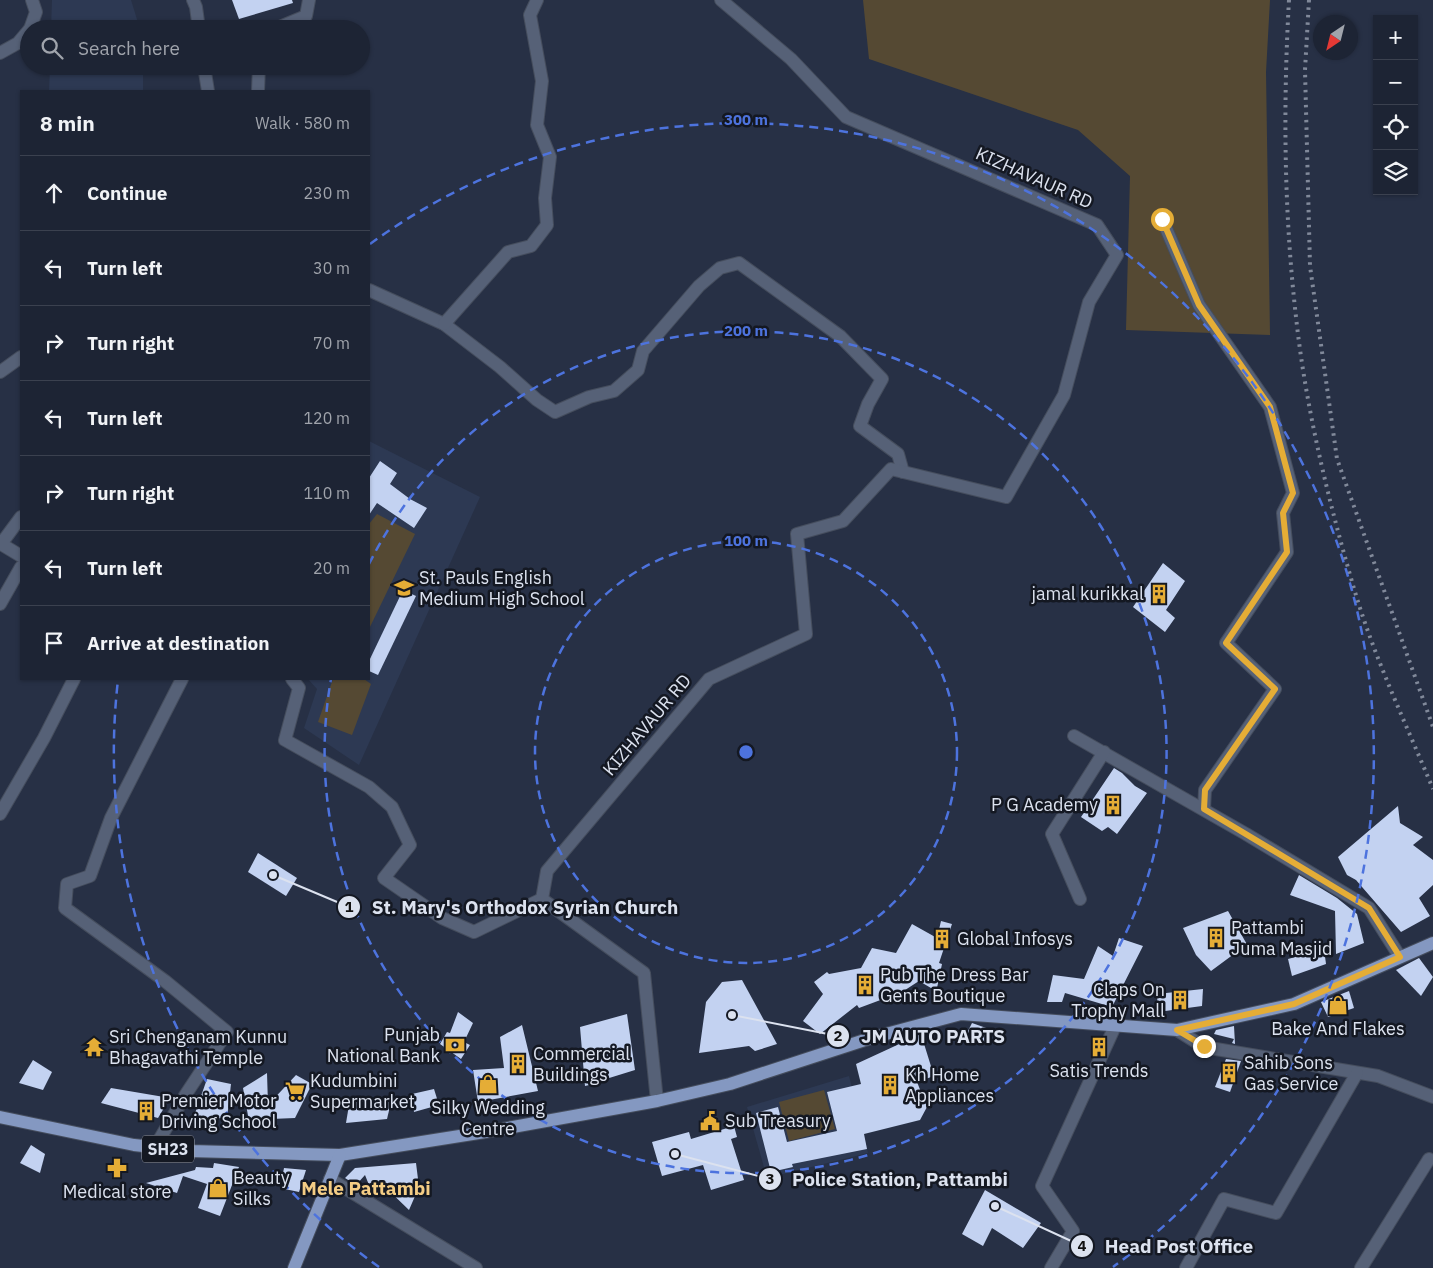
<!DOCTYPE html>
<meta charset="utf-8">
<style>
body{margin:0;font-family:"IBM Plex Sans",sans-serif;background:#2a3040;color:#f1f3f6}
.controls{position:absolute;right:15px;top:15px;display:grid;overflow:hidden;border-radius:0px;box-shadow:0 1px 4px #0004}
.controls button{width:45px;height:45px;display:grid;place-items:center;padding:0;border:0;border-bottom:1px solid #3b414f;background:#1d2434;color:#f1f3f6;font:25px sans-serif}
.compass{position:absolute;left:1313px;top:15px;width:45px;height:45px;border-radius:50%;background:#1d2434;box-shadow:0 1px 4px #0004;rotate:215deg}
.stop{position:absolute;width:15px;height:15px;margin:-11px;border:4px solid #e5ad36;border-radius:50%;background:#fff}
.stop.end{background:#e5ad36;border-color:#fff;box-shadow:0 1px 5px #0008}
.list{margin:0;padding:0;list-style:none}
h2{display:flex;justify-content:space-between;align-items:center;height:65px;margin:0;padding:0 20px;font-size:21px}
h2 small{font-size:16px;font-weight:400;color:#a0a4ac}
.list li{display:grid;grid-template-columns:32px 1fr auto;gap:15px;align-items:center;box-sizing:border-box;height:75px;padding:0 20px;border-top:1px solid #3b414f}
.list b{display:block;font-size:19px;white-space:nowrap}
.list em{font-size:16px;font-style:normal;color:#a0a4ac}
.icon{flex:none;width:28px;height:28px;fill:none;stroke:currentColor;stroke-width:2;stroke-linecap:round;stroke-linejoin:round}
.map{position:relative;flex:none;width:1433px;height:1268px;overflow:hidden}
.search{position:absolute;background:#1d2434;box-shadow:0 1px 4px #0004;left:20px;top:20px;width:350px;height:55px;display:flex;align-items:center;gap:12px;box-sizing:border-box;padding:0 18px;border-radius:28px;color:#a0a4ac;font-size:19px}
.panel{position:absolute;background:#1d2434;box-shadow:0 1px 4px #0004;left:20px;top:90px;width:350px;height:590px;border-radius:0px}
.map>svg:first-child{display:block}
</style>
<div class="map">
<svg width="1433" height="1268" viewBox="0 0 1433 1268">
<rect width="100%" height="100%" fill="#273045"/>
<!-- built -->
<g fill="#2d3953">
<polygon points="52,0 131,0 140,29 51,29"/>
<polygon points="50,66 143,66 143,91 49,91"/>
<polygon points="369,441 480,497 359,765 304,728 317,689 308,679 369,679"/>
<polygon points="849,1076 868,1153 767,1178 747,1107"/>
</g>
<!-- green -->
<g fill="#554933">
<polygon points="863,0 1270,0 1266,72 1270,335 1126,330 1130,176 1078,130 869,59"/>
<polygon points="377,514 415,534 369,629 369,524"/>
<polygon points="333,679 364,679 371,684 352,735 318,722"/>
<polygon points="824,1090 835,1129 789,1141 779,1102"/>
</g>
<!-- building -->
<g fill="#c3d2f1">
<polygon points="232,0 292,0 293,3 239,19"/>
<polygon points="380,461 397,473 390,484 410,499 427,508 414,528 377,503 369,515 369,478"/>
<polygon points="1163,563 1185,581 1166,610 1175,618 1165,632 1133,607"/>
<polygon points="403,590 416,596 378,675 369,671 369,661"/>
<polygon points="1114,768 1122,773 1135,786 1147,793 1117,834 1108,827 1102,831 1081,817"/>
<polygon points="1398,806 1400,823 1423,837 1413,845 1433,860 1433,885 1419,898 1430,916 1401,932 1356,880 1347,875 1338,857"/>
<polygon points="258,853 297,878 286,896 248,872"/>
<polygon points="1299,875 1337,898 1357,914 1364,943 1336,954 1335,911 1290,895"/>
<polygon points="1228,911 1249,948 1234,954 1211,971 1196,955 1183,928"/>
<polygon points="941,921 952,924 939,963 942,964 937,988 931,988 919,981 902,992 859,1008 857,1005 820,1034 803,1021 823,994 814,982 827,972 829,974 861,968 872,948 896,953 912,924 937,938"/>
<polygon points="1119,938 1143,946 1112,1007 1065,993 1062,1002 1047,1002 1053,975 1084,979 1098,946 1113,956"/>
<polygon points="1324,949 1326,964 1292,976 1288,959"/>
<polygon points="1419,958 1433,977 1421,996 1396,970"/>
<polygon points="742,980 777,1044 755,1051 749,1046 699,1053 706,1002 722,982"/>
<polygon points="1203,989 1202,1006 1158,1012 1157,994"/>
<polygon points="1349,991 1354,1008 1328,1017 1321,1002"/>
<polygon points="458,1012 473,1023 464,1042 470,1045 461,1059 440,1044 447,1032 450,1033"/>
<polygon points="627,1014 635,1070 606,1079 606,1081 585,1086 580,1027"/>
<polygon points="972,1023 992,1030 989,1043 965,1037"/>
<polygon points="522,1025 538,1091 478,1102 473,1070 504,1068 500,1037"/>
<polygon points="1234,1026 1235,1044 1232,1043 1234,1039 1214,1034 1216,1030"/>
<polygon points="921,1034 934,1076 917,1082 927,1107 920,1120 864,1134 867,1149 792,1164 793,1167 771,1172 756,1113 778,1107 787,1142 837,1131 827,1092 861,1084 856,1064"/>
<polygon points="1226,1059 1241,1061 1230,1092 1215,1087"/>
<polygon points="33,1060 52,1072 43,1090 19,1083"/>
<polygon points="267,1073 268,1105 296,1075 312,1084 295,1118 271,1119 272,1117 249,1121 243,1088"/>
<polygon points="207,1079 231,1084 227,1118 193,1119"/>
<polygon points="111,1088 170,1098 158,1118 101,1103"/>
<polygon points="434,1089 439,1105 414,1112 412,1094"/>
<polygon points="392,1098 387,1119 346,1123 350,1099"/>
<polygon points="734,1126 737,1137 731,1139 744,1180 711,1190 703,1165 662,1176 652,1142 689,1132 691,1139"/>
<polygon points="31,1145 45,1154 40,1173 20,1163"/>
<polygon points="214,1163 239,1167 220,1216 198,1208 207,1184 183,1176 177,1193 146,1183 195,1170 196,1167 213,1168"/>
<polygon points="416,1163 419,1187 409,1210 381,1183 371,1190 365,1175 356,1185 345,1178 355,1168"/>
<polygon points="284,1168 306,1170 299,1192 280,1188"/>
<polygon points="985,1190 1041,1223 1023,1248 992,1228 983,1246 962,1234"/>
</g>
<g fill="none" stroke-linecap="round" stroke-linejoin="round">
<defs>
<g id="minor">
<polyline points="193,0 196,7 199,29"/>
<polyline points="30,29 36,12 32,0"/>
<polyline points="275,29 306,16 309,0"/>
<polyline points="0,53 18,43 29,30"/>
<polyline points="204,66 208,91"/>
<polyline points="258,91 259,66"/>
<polyline points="1162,219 1199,305 1270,407 1293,493 1283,513 1287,552 1226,643 1275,689 1205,790 1204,809"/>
<polyline points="369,290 444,324 500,367 537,400 555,412 589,397 614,391 638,370 643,351 699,286 720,268 739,263 840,336 882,379 868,404 860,426 898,454 903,472"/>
<polyline points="444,324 508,252 531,246 547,225 545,198 550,157 537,125 542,81 530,15 537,0"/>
<polyline points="0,372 21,357"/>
<polyline points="21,517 1,544 21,556"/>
<polyline points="0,604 21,567"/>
<polyline points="292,679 299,688 285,740 369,787 392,807 410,845 384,878 442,918 474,932 542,899"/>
<polyline points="1074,736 1246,834 1369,908 1400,957"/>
<polyline points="0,814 44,738 74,679"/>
<polyline points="1080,899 1052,834 1104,752"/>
<polyline points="1177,1030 1204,1047 1378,1076 1433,1097"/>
<polyline points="657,1101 644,973 542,899 547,871 709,679 806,634 797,534 843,521 891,469 1006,497 1064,395 1089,302 1117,255 1097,225 846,117 791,59 721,0"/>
<polyline points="155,1147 186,1094 227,1032 165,981 65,908 67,884 90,876 111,818 182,679"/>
<polyline points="330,1179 476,1268"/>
<polyline points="1051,1268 1073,1231 1042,1186 1116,1024"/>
<polyline points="1186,1268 1224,1199 1276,1213 1357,1073"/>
<polyline points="1361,1268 1429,1159"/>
</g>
<g id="major">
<polyline points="0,1117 134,1145 190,1151 340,1155 485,1132 657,1101 730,1084 871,1038 961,1014 1177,1030 1294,1004 1433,943"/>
<polyline points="294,1268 340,1155"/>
</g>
</defs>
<!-- minor casing -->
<use href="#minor" stroke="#454d5d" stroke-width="14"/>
<!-- major casing -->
<use href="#major" stroke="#454d5d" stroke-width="14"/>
<!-- minor -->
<use href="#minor" stroke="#566177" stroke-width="12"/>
<!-- major -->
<use href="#major" stroke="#8498c1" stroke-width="12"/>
<!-- rail -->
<g stroke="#81899a" stroke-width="4" stroke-dasharray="2.5 5" stroke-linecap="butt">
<path d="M1289 0C1283 106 1284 212 1296 317 1306 410 1329 503 1355 592 1375 659 1406 724 1433 789"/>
<polyline points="1309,0 1305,70 1310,266 1337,459 1433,727"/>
</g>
</g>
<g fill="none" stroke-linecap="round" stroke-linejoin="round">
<!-- route -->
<polyline stroke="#e5ad36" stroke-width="6" points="1162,219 1199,305 1270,407 1293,493 1283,513 1287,552 1226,643 1275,689 1205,790 1204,809 1369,908 1400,957 1294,1004 1177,1030 1204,1046"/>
</g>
<!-- distance rings -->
<g fill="none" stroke="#4d73de" stroke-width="2.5" stroke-dasharray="9 6">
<circle cx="746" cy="752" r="211"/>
<path d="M369 564A421 421 0 1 1 331 679"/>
<path d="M379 1267A632 632 0 0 1 118 680M370 244A632 632 0 1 1 1113 1267"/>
</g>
<!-- icons -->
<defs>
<symbol id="school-bare" viewBox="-9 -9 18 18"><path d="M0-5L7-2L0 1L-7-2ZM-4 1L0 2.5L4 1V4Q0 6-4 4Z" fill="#e5ad36" stroke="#141822" stroke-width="2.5" paint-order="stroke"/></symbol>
<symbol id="building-bare" viewBox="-9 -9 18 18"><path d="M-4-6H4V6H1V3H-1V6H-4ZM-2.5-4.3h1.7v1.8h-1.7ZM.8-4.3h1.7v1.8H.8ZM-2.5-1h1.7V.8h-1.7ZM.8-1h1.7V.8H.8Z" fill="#e5ad36" stroke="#141822" stroke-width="2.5" paint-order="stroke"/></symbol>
<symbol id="shop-bare" viewBox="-9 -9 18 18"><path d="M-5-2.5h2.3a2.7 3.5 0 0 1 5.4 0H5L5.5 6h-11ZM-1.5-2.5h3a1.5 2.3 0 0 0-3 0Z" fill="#e5ad36" stroke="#141822" stroke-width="2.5" paint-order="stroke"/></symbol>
<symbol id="bank-bare" viewBox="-9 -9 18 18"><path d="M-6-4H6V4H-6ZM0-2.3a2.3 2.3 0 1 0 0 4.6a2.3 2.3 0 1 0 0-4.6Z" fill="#e5ad36" stroke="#141822" stroke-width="2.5" paint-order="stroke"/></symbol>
<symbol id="temple-bare" viewBox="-9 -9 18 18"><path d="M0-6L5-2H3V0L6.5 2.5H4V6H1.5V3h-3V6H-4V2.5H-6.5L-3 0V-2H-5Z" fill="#e5ad36" stroke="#141822" stroke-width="2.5" paint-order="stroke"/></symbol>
<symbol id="supermarket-bare" viewBox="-9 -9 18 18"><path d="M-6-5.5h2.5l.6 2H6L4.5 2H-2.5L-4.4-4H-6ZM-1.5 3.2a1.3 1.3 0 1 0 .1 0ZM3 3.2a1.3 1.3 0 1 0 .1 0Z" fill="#e5ad36" stroke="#141822" stroke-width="2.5" paint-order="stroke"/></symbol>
<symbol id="civic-bare" viewBox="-9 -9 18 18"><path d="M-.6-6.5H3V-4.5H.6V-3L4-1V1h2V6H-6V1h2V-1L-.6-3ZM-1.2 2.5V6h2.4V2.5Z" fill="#e5ad36" stroke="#141822" stroke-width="2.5" paint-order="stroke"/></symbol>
<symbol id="pharmacy-bare" viewBox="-9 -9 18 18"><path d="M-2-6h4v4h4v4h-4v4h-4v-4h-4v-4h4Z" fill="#e5ad36" stroke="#141822" stroke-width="2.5" paint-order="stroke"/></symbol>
</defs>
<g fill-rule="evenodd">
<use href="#school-bare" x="390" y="574" width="28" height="28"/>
<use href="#building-bare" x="1145" y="580" width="28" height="28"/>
<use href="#building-bare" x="1099" y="791" width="28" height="28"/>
<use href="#building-bare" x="1202" y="924" width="28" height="28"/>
<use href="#building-bare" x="928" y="925" width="28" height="28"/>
<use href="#building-bare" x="851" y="971" width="28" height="28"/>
<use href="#building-bare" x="1166" y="986" width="28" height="28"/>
<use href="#shop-bare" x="1324" y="991" width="28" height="28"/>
<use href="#bank-bare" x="441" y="1031" width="28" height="28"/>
<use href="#temple-bare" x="80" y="1033" width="28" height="28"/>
<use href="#building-bare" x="1085" y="1033" width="28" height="28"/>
<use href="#building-bare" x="504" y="1050" width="28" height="28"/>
<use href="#building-bare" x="1215" y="1059" width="28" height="28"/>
<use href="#shop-bare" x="474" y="1070" width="28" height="28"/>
<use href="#building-bare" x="876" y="1071" width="28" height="28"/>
<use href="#supermarket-bare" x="281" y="1077" width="28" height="28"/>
<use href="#building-bare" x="132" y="1097" width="28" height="28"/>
<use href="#civic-bare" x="696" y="1107" width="28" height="28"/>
<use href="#pharmacy-bare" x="103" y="1154" width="28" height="28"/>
<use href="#shop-bare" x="204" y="1174" width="28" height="28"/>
</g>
<g text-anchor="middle" stroke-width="5" stroke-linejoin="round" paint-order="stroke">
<!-- shield labels -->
<rect fill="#141822" stroke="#a0a5b2" stroke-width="1" x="142" y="1135.5" width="52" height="27" rx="4"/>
<g font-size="16" font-weight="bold" fill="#dce2ef">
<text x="168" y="1155">SH23</text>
</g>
<!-- street labels -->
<g font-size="18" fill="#dce2ef" stroke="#141822">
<text transform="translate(1034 178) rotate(24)" y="6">KIZHAVAUR RD</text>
<text transform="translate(647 725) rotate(-50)" y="6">KIZHAVAUR RD</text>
</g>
<!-- poi labels -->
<g font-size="18" fill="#dce2ef" stroke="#141822" text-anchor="start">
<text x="419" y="584">St. Pauls English<tspan x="419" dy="21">Medium High School</tspan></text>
<text x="1144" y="600" text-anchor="end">jamal kurikkal</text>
<text x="1098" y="811" text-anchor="end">P G Academy</text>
<text x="1231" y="934">Pattambi<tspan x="1231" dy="21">Juma Masjid</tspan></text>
<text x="957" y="945">Global Infosys</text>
<text x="880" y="981">Pub The Dress Bar<tspan x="880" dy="21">Gents Boutique</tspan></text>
<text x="1165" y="996" text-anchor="end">Claps On<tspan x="1165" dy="21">Trophy Mall</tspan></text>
<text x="1338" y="1035" text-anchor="middle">Bake And Flakes</text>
<text x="440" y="1041" text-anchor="end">Punjab<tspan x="440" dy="21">National Bank</tspan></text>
<text x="109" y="1043">Sri Chenganam Kunnu<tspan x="109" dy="21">Bhagavathi Temple</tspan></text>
<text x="533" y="1060">Commercial<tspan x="533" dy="21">Buildings</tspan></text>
<text x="1244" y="1069">Sahib Sons<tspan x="1244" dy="21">Gas Service</tspan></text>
<text x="1099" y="1077" text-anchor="middle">Satis Trends</text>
<text x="905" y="1081">Kh Home<tspan x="905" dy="21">Appliances</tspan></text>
<text x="310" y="1087">Kudumbini<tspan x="310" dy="21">Supermarket</tspan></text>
<text x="161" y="1107">Premier Motor<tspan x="161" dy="21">Driving School</tspan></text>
<text x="488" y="1114" text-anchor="middle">Silky Wedding<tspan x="488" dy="21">Centre</tspan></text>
<text x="725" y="1127">Sub Treasury</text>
<text x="233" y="1184">Beauty<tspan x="233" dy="21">Silks</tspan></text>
<text x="117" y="1198" text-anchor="middle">Medical store</text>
</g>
<!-- neighbourhood labels -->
<g font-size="19" font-weight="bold" fill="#f4cd85" stroke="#141822">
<text x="366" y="1195">Mele Pattambi</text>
</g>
</g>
<circle cx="746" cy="752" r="8" fill="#4d73de" stroke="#141822" stroke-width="2.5"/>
<g font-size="15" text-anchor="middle" font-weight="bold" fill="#4d73de" stroke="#141822" stroke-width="5" stroke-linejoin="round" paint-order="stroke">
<text x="746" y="125">300 m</text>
<text x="746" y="336">200 m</text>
<text x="746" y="546">100 m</text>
</g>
<!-- callouts -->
<path fill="none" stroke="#dce2ef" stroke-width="2" d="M273 875L349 907M732 1015L838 1036M675 1154L770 1179M995 1206L1082 1246"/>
<g fill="#dce2ef" stroke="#141822" stroke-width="2">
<circle cx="273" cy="875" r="5"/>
<circle cx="732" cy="1015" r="5"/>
<circle cx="675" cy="1154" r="5"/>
<circle cx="995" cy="1206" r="5"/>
<circle cx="349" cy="907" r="12"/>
<circle cx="838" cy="1036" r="12"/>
<circle cx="770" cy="1179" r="12"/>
<circle cx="1082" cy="1246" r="12"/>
</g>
<g font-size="15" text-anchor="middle" font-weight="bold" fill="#111">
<text x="349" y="912">1</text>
<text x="838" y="1041">2</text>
<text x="770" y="1184">3</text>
<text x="1082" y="1251">4</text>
</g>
<g font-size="19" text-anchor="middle" font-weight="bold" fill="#dce2ef" stroke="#141822" stroke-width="5" stroke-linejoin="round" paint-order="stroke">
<text x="525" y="914">St. Mary's Orthodox Syrian Church</text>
<text x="933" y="1043">JM AUTO PARTS</text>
<text x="900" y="1186">Police Station, Pattambi</text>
<text x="1179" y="1253">Head Post Office</text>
</g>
</svg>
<div class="controls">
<button>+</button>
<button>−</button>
<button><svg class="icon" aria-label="locate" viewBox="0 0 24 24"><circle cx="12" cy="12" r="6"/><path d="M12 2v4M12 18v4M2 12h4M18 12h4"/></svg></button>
<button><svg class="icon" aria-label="layers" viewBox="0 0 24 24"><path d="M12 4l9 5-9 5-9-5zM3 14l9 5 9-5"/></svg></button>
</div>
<svg class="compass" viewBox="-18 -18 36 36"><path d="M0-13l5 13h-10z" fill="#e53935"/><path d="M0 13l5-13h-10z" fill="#a0a4ac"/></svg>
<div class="stop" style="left:1162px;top:219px"></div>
<div class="stop end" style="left:1204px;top:1046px"></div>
<div class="search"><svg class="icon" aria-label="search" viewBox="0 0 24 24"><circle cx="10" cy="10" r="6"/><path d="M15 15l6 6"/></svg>Search here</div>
<section class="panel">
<h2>8 min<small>Walk · 580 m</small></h2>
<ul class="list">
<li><svg class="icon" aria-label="ahead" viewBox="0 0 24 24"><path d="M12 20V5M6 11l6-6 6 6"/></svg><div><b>Continue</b></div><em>230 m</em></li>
<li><svg class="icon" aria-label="left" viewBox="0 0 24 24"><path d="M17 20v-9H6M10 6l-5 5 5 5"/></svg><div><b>Turn left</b></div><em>30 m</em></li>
<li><svg class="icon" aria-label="right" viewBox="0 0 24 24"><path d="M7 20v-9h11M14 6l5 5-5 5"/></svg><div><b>Turn right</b></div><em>70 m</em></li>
<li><svg class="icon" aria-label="left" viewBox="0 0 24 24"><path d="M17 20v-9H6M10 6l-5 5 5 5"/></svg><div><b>Turn left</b></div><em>120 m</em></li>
<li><svg class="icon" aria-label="right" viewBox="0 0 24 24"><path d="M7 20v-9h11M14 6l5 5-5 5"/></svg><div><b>Turn right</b></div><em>110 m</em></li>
<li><svg class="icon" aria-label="left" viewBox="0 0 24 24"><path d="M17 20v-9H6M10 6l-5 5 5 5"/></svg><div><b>Turn left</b></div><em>20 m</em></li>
<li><svg class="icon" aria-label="arrive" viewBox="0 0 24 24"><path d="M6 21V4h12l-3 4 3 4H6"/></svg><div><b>Arrive at destination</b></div></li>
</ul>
</section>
</div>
